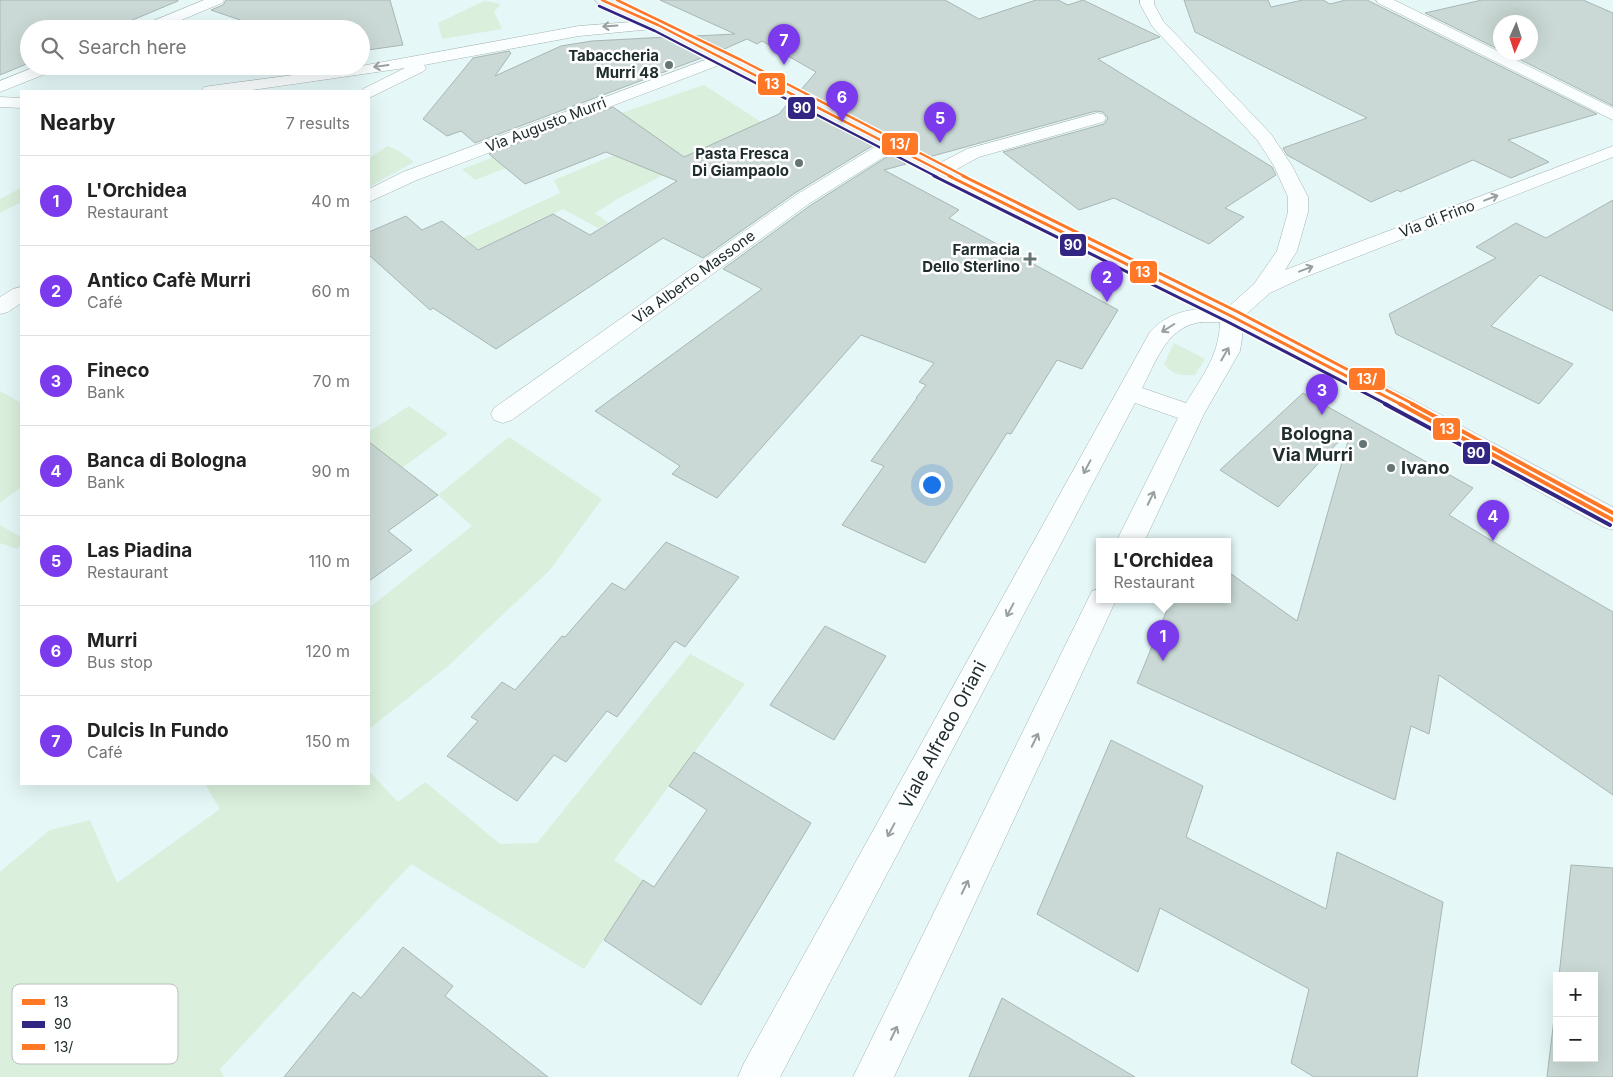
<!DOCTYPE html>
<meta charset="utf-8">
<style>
body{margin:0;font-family:Inter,sans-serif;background:#f2f2f2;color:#222}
.controls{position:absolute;right:15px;bottom:15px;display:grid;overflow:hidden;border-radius:0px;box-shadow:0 5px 20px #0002}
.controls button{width:45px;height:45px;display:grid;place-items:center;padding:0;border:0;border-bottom:1px solid #e0e0e0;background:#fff;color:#222;font:25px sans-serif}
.compass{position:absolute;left:1493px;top:15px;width:45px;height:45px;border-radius:50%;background:#fff;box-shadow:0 5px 20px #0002;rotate:183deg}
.you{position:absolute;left:931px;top:484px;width:18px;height:18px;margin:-12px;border:4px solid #fff;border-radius:50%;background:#1a73e8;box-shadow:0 0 0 8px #1a73e833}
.badge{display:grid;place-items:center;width:32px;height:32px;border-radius:50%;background:#7c3aed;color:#fff;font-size:16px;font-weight:700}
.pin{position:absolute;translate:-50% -41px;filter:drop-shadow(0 1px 2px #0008)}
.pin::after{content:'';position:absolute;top:26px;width:18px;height:15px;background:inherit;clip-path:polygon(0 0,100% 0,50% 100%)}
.popup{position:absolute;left:1096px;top:538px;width:135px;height:65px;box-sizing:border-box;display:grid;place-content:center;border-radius:0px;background:#fff;filter:drop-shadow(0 1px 4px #0005);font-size:16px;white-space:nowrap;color:#767676}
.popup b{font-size:19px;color:#222}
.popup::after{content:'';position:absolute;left:50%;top:100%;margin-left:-10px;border:10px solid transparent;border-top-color:#fff}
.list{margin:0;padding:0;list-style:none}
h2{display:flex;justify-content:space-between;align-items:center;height:65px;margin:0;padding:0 20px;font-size:21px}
h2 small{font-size:16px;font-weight:400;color:#767676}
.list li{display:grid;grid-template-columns:32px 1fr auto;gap:15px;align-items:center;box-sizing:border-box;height:90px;padding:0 20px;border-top:1px solid #e0e0e0}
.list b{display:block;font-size:19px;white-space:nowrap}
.list p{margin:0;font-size:16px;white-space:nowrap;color:#767676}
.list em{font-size:16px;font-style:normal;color:#767676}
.icon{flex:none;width:28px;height:28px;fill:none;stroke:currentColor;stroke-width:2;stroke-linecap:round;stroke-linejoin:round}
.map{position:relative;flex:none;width:1613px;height:1077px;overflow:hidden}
.search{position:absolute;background:#fff;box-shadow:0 5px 20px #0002;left:20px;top:20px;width:350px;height:55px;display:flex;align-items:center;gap:12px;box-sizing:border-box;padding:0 18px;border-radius:28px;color:#767676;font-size:19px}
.panel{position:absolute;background:#fff;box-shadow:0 5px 20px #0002;left:20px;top:90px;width:350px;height:695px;border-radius:0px}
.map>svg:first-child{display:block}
</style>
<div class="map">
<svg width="1613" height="1077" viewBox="0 0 1613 1077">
<rect width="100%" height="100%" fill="#e5f7f7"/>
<!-- green -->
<g fill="#daefdc">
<polygon points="484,1 501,4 494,12 502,29 442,39 438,23"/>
<polygon points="704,85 761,122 654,171 663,175 619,198 595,213 608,223 598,228 563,209 473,252 463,238 560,193 554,180 641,144 621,113"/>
<polygon points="388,146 399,151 414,162 369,187 369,158"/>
<polygon points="523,146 500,163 506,168 475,180 462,169"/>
<polygon points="21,188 21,202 0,213 0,199"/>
<path d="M1174 343 1205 359 1195 375C1182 376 1172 375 1164 364Z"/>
<polygon points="0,391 21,403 21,487 0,503"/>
<polygon points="409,406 448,434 402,468 383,454 369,463 369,432"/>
<polygon points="509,437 602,499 549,571 448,666 369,729 369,608 472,526 438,495"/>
<polygon points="0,525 21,537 21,545 17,549 0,543"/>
<polygon points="690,654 745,684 614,860 643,880 584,969 411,864 220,1069 224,1077 0,1077 0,872 50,830 90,820 117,883 220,809 205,784 369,784 369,771 398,802 425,782 500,844 537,843"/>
</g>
<!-- building -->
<g fill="#cad9d5" stroke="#a9b6b4">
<polygon points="0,0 178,0 178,1 111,29 29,29 29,63 0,75"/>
<polygon points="226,0 390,0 403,45 361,51 361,29 266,29 211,10 223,5"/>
<polygon points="660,0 945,0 979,19 1036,0 1058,0 1068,5 1083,0 1160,37 1098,59 1272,167 1276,175 1225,208 1244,217 1209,244 1114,198 1079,210 1003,152 1104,124 1108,118 1103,112 1096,111 929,157 800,91 816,72 762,41 757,44 747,39 722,50 694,36 735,34"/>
<polygon points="1184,0 1268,0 1271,7 1303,0 1323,0 1330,4 1346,0 1367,0 1597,114 1508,140 1549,162 1511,178 1473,160 1400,192 1398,190 1371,202 1287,155 1283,148 1367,118 1195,32"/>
<polygon points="1482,0 1583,0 1613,13 1613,106 1505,52 1530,52 1530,22 1500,22 1500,50 1425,13"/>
<polygon points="667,37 704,57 475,143 461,131 447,136 423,119 473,58 509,51 511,53 495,76 561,46 592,41"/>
<polygon points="789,102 872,146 795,193 703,258 663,238 496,349 433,308 430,310 369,255 369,232 406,216 422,230 442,221 478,250 553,214 590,235 677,181 606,152 525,184 489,154 613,107 684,157 779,114"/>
<polygon points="890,155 906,164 884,170 959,210 949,218 1118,310 1082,369 1057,360 1011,434 1007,433 925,563 842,525 884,466 871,461 917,398 916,398 926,385 919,382 934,363 861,335 717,498 672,474 680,466 595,411 762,289 723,269 811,205"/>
<polygon points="1613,200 1613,311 1540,275 1491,326 1573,364 1539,404 1396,334 1389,314 1496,258 1476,247 1516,223 1546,238"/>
<polygon points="1303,393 1473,488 1449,515 1527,562 1613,612 1613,795 1439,675 1429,734 1411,726 1395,800 1137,683 1171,600 1227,600 1227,571 1297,621 1352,427 1278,507 1220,470"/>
<polygon points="369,442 438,495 388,531 412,550 369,581"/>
<polygon points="666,542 739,577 685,647 675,641 617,717 607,711 566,762 554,755 517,801 447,756 478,721 471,717 502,682 515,690 562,636 565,637 612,583 625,590"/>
<polygon points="825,626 886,656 834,740 770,705"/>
<polygon points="1111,740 1203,786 1186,837 1326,909 1337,852 1443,902 1417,1077 1314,1077 1291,1063 1309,989 1160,908 1138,972 1037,914"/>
<polygon points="694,752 811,823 701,1005 604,940 643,880 654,887 707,810 669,786"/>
<polygon points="1571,865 1613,868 1613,1077 1547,1077 1557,994 1557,1058 1594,1058 1594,976 1559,976"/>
<polygon points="403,947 453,986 445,996 548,1077 284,1077 353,992 361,998"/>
<polygon points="1002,998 1135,1077 969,1077"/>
</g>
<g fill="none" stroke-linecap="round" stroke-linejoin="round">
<defs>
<g id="minor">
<polygon points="204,0 224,0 222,3 160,29 139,29 141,26"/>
<path d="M1140 0H1154V4L1163 21 1271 134 1292 166 1308 197V212L1297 251 1285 270 1613 146V157L1300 279 1270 293 1242 318V338L1240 351 1204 414 1144 542H1116L1178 418 1135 403 780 1077H738L744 1063 1150 332C1169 310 1198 307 1226 309L1254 284 1277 251 1288 212V197L1274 166 1258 141 1152 26 1140 4ZM1201 322H1220C1219 356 1203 375 1186 403L1142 388C1157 360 1166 327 1201 322Z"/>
<polygon points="1376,0 1394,0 1613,108 1613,120 1378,3"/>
<polygon points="658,20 663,22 666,25 663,28 579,36 424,65 426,68 424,71 369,98 369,91 362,91 363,89 405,68 245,91 202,91 204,87 210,86 361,66 579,26"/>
<polygon points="724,53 730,55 732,58 730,61 417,180 369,202 369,189 403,172"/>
<polygon points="37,66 60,66 58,69 0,92 0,81"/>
<polygon points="0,97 21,98 21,108 0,107"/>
<polygon points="1097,113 1103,114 1106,118 1103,122 979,157 946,175 939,177 932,175 930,171 932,167 967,149"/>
<polygon points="889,141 895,142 898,146 895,150 810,203 512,420 503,423 494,420 491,414 494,408 796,195 883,142"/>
<polygon points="21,287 21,303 8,312 0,314 0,297 13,289"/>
<polygon points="1099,589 1099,600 1116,600 894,1077 853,1077 1092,591"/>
</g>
<polygon id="major" points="595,0 614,0 663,22 895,142 1102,246 1239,311 1413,400 1613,507 1613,530 1603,527 1395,412 1223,321 883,150 653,28 597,3"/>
</defs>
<!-- minor casing -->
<use href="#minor" stroke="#a5b3b3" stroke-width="1"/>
<!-- major casing -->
<use href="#major" stroke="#aabec2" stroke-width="1"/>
<!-- minor -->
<use href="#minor" fill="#fbfefe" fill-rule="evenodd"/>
<!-- major -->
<use href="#major" fill="#e9f2f4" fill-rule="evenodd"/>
<defs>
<polyline id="bus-1-far2" points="602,0 658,25 952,177"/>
<polyline id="bus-1-far1" points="949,176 1231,316 1402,405"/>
<polyline id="bus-1" points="1400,404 1613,520"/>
<polyline id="bus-2-far2" points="599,6 655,31 937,177"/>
<polyline id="bus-2-far1" points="934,176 1228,322 1388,405"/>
<polyline id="bus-2" points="1385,404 1610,525"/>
<polyline id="bus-3-far2" points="617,0 741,60 966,177"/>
<polyline id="bus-3-far1" points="963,176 1236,311 1415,405"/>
<polyline id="bus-3" points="1412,404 1613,513"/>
</defs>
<!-- bus-1-far2 casing -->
<use href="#bus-1-far2" stroke="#fff" stroke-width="5"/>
<!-- bus-1-far1 casing -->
<use href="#bus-1-far1" stroke="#fff" stroke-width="6"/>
<!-- bus-1 casing -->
<use href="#bus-1" stroke="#fff" stroke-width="8"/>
<!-- bus-2-far2 casing -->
<use href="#bus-2-far2" stroke="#fff" stroke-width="5"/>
<!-- bus-2-far1 casing -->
<use href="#bus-2-far1" stroke="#fff" stroke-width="6"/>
<!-- bus-2 casing -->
<use href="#bus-2" stroke="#fff" stroke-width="8"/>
<!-- bus-3-far2 casing -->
<use href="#bus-3-far2" stroke="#fff" stroke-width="5"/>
<!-- bus-3-far1 casing -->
<use href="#bus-3-far1" stroke="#fff" stroke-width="6"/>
<!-- bus-3 casing -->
<use href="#bus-3" stroke="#fff" stroke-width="8"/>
<!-- bus-1-far2 -->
<use href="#bus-1-far2" stroke="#ff7827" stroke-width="2.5"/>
<!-- bus-1-far1 -->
<use href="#bus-1-far1" stroke="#ff7827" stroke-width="3"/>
<!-- bus-1 -->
<use href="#bus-1" stroke="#ff7827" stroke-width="4"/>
<!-- bus-2-far2 -->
<use href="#bus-2-far2" stroke="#312783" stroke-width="2.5"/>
<!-- bus-2-far1 -->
<use href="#bus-2-far1" stroke="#312783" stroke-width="3"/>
<!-- bus-2 -->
<use href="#bus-2" stroke="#312783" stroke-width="4"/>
<!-- bus-3-far2 -->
<use href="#bus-3-far2" stroke="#ff7827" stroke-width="2.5"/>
<!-- bus-3-far1 -->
<use href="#bus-3-far1" stroke="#ff7827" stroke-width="3"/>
<!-- bus-3 -->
<use href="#bus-3" stroke="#ff7827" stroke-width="4"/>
</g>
<!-- one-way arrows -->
<defs><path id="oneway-shaft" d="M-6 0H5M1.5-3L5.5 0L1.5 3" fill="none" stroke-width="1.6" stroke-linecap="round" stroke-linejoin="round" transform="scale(1.25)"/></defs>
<g stroke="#98a0a0">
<use href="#oneway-shaft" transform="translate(610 26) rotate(176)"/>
<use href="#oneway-shaft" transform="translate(381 66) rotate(172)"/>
<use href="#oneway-shaft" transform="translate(1491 198) rotate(-21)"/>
<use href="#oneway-shaft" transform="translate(1306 269) rotate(-21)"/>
<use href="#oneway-shaft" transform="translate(1168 328) rotate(148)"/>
<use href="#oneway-shaft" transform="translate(1225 354) rotate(-60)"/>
<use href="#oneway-shaft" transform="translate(1087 467) rotate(118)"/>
<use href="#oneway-shaft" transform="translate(1151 498) rotate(-64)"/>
<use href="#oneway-shaft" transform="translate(1010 610) rotate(118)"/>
<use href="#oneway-shaft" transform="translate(1035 740) rotate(-64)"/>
<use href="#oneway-shaft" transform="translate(891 830) rotate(118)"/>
<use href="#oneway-shaft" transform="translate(965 887) rotate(-64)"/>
<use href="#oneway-shaft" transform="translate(894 1033) rotate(-64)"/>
</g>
<!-- markers -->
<g fill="#657474" stroke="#fff" stroke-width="2">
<circle cx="669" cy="65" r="5"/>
<circle cx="799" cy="163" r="5"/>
<path d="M1027.5 251.5h5v5h5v5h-5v5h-5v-5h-5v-5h5z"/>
<circle cx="1363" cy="444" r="5"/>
<circle cx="1391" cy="468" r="5"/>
</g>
<g text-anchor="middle" stroke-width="5" stroke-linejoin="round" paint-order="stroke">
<!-- far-poi labels -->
<g font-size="15" font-weight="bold" fill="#202d2d" stroke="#fff" text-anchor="end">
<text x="659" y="61">Tabaccheria<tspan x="659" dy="17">Murri 48</tspan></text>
<text x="789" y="159">Pasta Fresca<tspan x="789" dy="17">Di Giampaolo</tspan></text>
<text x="1020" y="255">Farmacia<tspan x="1020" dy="17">Dello Sterlino</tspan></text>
</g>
<!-- far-street labels -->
<g font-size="15" fill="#202d2d" stroke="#fff">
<text transform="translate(546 125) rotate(-21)" y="5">Via Augusto Murri</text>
<text transform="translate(1437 219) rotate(-21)" y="5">Via di Frino</text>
<text transform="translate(694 277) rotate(-36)" y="5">Via Alberto Massone</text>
</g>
<!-- poi labels -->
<g font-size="18" font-weight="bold" fill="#202d2d" stroke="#fff" text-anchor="end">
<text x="1353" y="440">Bologna<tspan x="1353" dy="21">Via Murri</tspan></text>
<text x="1401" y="474" text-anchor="start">Ivano</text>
</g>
<!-- street labels -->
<g font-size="18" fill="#202d2d" stroke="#fff">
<text transform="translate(943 735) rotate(-62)" y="6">Viale Alfredo Oriani</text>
</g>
</g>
<!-- legend -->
<rect x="12" y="984" width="166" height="80" rx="8" fill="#fff" stroke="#bcc0c0" stroke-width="1"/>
<rect x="22" y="999" width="23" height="6" fill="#ff7827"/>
<rect x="22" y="1021" width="23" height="7" fill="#312783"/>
<rect x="22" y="1044" width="23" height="6" fill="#ff7827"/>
<g font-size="14" fill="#202d2d">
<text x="54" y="1007">13</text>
<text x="54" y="1029">90</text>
<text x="54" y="1052">13/</text>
</g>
<g stroke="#fff" stroke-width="2">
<rect x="757" y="72" width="29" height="24" rx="5" fill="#ff7827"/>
<rect x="787" y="96" width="29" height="24" rx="5" fill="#312783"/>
<rect x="881" y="132" width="38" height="24" rx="5" fill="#ff7827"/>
<rect x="1059" y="233" width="28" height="24" rx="5" fill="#312783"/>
<rect x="1129" y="260" width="29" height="24" rx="5" fill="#ff7827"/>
<rect x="1348" y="367" width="38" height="24" rx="5" fill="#ff7827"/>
<rect x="1432" y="417" width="29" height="24" rx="5" fill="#ff7827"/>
<rect x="1462" y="441" width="29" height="24" rx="5" fill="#312783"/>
</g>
<g font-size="14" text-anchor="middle" font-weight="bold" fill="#fff">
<text x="772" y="89">13</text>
<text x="802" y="113">90</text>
<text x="900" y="149">13/</text>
<text x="1073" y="250">90</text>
<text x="1143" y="277">13</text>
<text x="1367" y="384">13/</text>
<text x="1447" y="434">13</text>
<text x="1476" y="458">90</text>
</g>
</svg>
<div class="controls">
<button>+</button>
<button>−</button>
</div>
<svg class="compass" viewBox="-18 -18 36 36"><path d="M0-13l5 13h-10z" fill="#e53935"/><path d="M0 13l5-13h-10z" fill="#767676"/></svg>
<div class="you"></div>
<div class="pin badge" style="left:1163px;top:661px">1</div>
<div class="popup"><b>L'Orchidea</b>Restaurant</div>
<div class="pin badge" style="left:1107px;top:302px">2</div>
<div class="pin badge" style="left:1322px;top:415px">3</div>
<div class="pin badge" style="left:1493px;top:541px">4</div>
<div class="pin badge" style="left:940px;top:143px">5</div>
<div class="pin badge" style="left:842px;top:122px">6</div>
<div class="pin badge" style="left:784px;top:65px">7</div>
<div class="search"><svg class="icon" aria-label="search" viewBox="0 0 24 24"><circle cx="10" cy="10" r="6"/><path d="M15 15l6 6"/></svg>Search here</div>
<section class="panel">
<h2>Nearby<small>7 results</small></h2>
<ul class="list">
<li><span class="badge">1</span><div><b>L'Orchidea</b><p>Restaurant</p></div><em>40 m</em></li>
<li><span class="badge">2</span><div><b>Antico Cafè Murri</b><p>Café</p></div><em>60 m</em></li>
<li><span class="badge">3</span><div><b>Fineco</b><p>Bank</p></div><em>70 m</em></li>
<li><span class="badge">4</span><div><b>Banca di Bologna</b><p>Bank</p></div><em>90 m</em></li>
<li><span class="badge">5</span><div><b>Las Piadina</b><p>Restaurant</p></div><em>110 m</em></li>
<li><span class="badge">6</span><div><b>Murri</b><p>Bus stop</p></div><em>120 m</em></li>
<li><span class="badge">7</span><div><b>Dulcis In Fundo</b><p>Café</p></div><em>150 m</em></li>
</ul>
</section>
</div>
